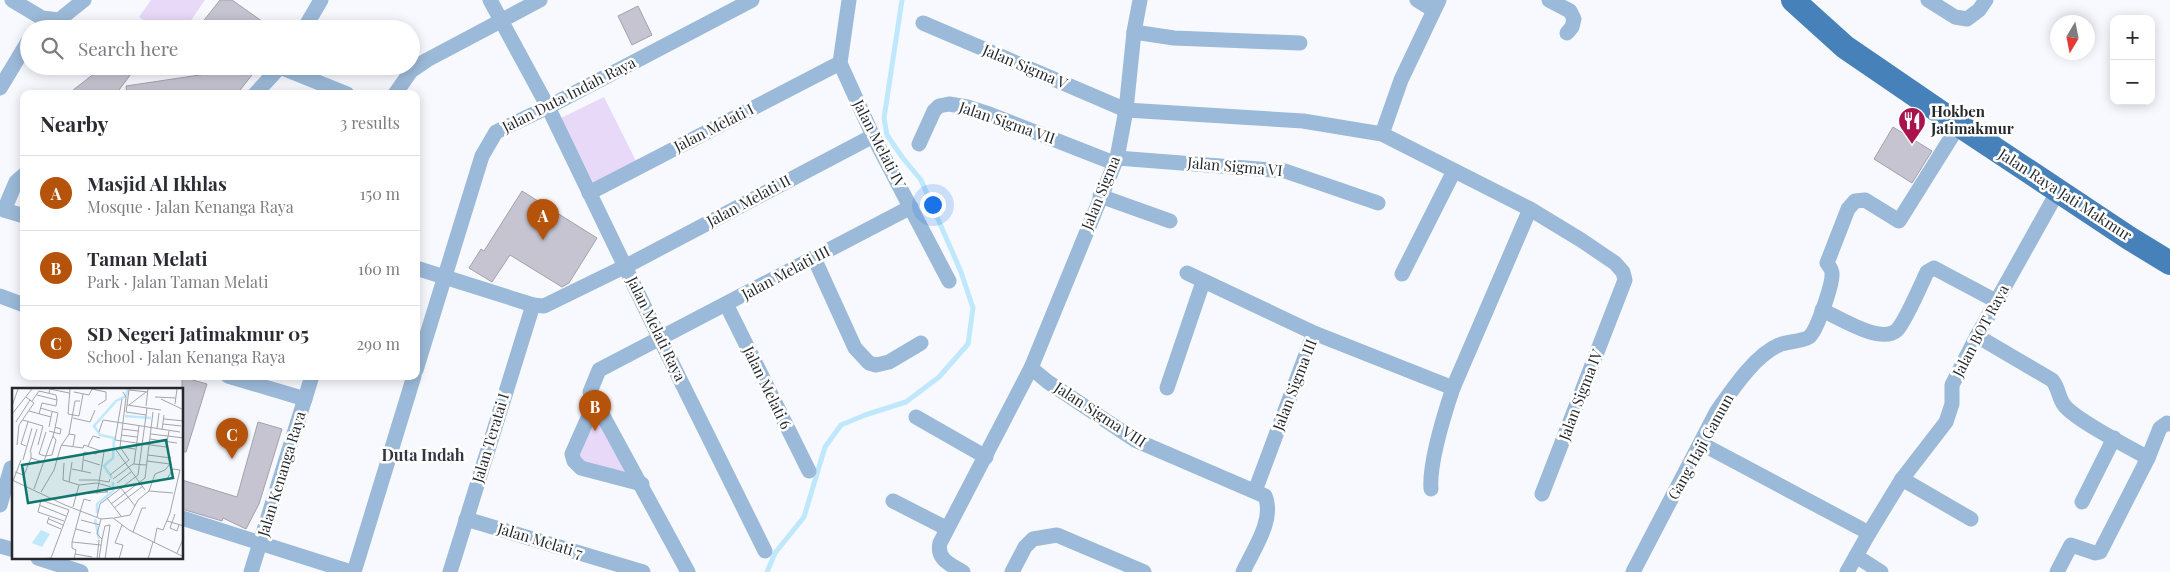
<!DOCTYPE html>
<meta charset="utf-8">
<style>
body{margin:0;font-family:"Playfair Display",serif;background:#f7f7f7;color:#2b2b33}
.controls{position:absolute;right:15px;top:15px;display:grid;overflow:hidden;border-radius:10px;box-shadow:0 2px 12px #0003}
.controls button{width:45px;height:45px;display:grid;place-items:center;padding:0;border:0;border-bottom:1px solid #e1e1e2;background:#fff;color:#2b2b33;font:25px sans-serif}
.compass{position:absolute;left:2050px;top:15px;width:45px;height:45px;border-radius:50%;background:#fff;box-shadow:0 2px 12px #0003;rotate:190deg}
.you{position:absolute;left:932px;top:204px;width:18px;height:18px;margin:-12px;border:4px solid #fff;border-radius:50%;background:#1a73e8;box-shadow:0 0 0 8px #1a73e833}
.badge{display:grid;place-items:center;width:32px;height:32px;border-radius:50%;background:#b45309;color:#fff;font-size:16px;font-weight:700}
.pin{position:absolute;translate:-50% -41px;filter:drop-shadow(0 1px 2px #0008)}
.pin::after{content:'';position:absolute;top:26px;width:18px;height:15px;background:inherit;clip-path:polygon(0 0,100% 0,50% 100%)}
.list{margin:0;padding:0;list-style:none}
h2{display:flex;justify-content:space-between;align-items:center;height:65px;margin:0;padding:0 20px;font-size:21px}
h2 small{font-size:16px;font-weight:400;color:#7c7c81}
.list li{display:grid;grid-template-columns:32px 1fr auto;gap:15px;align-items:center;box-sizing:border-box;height:75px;padding:0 20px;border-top:1px solid #e1e1e2}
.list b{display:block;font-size:19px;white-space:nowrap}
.list p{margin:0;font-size:16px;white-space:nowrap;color:#7c7c81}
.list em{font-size:16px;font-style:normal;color:#7c7c81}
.icon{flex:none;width:28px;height:28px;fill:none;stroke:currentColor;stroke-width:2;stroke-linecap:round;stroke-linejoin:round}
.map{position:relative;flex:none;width:2170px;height:572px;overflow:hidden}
.search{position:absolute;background:#fff;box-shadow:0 2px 12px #0003;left:20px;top:20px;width:400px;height:55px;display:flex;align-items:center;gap:12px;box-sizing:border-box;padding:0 18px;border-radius:28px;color:#7c7c81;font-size:19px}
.panel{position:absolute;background:#fff;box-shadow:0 2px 12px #0003;left:20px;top:90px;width:400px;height:290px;border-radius:10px}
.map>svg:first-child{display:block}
</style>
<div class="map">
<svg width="2170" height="572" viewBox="0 0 2170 572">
<rect width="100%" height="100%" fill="#f7f9fe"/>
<!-- green -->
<g fill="#e8d9f8">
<polygon points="151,0 205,0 185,29 156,29 139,17"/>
<polygon points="604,97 639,167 596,188 561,118"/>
<polygon points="594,409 632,477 577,460"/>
</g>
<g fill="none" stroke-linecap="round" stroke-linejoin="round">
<!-- stream -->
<polyline stroke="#bfe8fc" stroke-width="5" points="767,572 775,553 804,517 825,447 841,425 865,415 906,402 939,377 968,344 973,308 961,272 921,180 902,157 887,135 884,118 902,0"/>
</g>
<!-- building -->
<g fill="#c5c4d0" stroke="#a2a1ad">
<polygon points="220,0 232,0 273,29 197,29"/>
<polygon points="638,6 652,35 632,45 618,16"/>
<polygon points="104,66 137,66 116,94 68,94"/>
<polygon points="218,66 259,66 237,94 127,94 126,86 213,73"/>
<polygon points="1893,127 1932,151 1912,183 1874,159"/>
<polygon points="522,191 597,238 569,283 562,287 510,255 492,282 469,268 481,249 484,251"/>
<polygon points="182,377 207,384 186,452 182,452"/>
<polygon points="258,422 282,429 259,504 246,529 223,518 222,521 182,509 182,480 237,497"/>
</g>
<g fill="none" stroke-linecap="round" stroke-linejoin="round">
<!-- street -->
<g stroke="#9bb9d8" stroke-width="15">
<polyline points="12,0 42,18 59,20 84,0"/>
<polyline points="490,0 548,107 660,339 765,551"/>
<polyline points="849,0 840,63 873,136 949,281"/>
<polyline points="1417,0 1433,10"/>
<polyline points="1549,0 1570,11 1574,19 1572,27 1567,33"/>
<polyline points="1928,0 1955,17 1967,19 1979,10 1986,0"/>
<polyline points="923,23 1126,110 1303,121 1382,134 1530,209 1581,240 1615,263 1623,272 1625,280 1542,494"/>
<polyline points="304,29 321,0"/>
<polyline points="1134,32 1174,38 1300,43"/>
<polyline points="280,67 347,94"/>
<polyline points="0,88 29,40"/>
<polyline points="255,94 281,66"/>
<polyline points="395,94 411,71 427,60 540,0"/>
<polyline points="1382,134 1401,80 1439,0"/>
<polyline points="919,144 934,111 939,106 949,104 967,107 989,114 1114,163"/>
<polyline points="1117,158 1285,171 1378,203"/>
<polyline points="24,175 16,182 4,210 24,216"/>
<polyline points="589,193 840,63"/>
<polyline points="1100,196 1170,221"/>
<polyline points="814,258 855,348 869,363 876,365 889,362 921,343"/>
<polyline points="416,268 533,305 544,306 634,262 873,136"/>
<polyline points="1187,273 1314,333 1453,388"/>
<polyline points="1402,274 1454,171"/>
<polyline points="0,296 24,305"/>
<polyline points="726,304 809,471"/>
<path d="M1822 310C1838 317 1881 345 1897 330 1905 322 1921 285 1927 272L1934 268 1996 301"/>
<path d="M1977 336 2052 380C2059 388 2058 397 2064 405 2075 420 2129 447 2148 458"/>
<path d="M1031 368 1048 382 1135 440 1265 496C1275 520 1253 550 1243 572"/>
<polyline points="416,370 482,156 496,132 548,107 752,0"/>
<polyline points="228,376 305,399"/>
<polyline points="1167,388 1203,282"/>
<polyline points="595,402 572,454 574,461 581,468 642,484"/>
<polyline points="916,417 986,457"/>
<polyline points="1702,444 1869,533"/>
<polyline points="1902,479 1971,519"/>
<path d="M1431 489C1429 464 1445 412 1453 388L1530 209"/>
<polyline points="1255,491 1314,333"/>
<polyline points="893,501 946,528"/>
<polyline points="2082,502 2114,438"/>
<polyline points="0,505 11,468 14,467"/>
<polyline points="182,518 351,572"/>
<polyline points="466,519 643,572"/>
<polyline points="0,546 14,550"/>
<polyline points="1856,556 1881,572"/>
<polyline points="38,558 81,572"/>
<polyline points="251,572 312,376"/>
<polyline points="354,572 414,376"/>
<polyline points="450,572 533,305"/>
<polyline points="688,572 590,392 599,370 911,207"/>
<path d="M963 572C952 565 936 560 940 543L1031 368 1117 158 1126 110 1134 32 1140 0"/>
<polyline points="1012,572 1025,547 1033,539 1057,535 1144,572"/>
<path d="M1633 572 1717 411C1732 390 1755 355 1779 345 1788 341 1801 342 1809 337 1817 331 1833 283 1832 273 1832 270 1829 266 1827 263L1848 209 1855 201 1865 200 1899 221 1959 125"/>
<polyline points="1847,572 1869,533 1902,479 1946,422 1952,404 1952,385 1977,336 2058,191"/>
<polyline points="2057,572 2071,545 2095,553 2100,552 2148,458 2160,428 2167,423 2170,424"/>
</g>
<!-- primary -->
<polyline stroke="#4781b9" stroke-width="24" points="1793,0 1845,47 1959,125 2129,238 2170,263"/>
</g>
<!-- icons -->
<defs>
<symbol id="restaurant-pin" viewBox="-11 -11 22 30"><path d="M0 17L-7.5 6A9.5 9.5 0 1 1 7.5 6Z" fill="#a8144b" stroke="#fff"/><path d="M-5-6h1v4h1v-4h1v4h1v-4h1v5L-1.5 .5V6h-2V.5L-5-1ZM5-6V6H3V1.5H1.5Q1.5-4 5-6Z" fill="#fff"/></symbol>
</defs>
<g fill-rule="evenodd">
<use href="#restaurant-pin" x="1896" y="105" width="32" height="43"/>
</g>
<g text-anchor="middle" stroke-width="5" stroke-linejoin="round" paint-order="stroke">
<!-- street labels -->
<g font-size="15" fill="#26282c" stroke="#fff">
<text transform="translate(1025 67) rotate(23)" y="5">Jalan Sigma V</text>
<text transform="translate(569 95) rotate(-27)" y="5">Jalan Duta Indah Raya</text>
<text transform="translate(1007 123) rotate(19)" y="5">Jalan Sigma VII</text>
<text transform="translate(714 128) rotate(-27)" y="5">Jalan Melati I</text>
<text transform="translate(879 144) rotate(63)" y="5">Jalan Melati IV</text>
<text transform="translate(1235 167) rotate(5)" y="5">Jalan Sigma VI</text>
<text transform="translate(1101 193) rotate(-68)" y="5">Jalan Sigma</text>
<text transform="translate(2065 195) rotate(33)" y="5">Jalan Raya Jati Makmur</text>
<text transform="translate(749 201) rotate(-28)" y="5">Jalan Melati II</text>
<text transform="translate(786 273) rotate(-28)" y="5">Jalan Melati III</text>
<text transform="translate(656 329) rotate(64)" y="5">Jalan Melati Raya</text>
<text transform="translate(1981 331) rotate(-62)" y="5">Jalan BOT Raya</text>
<text transform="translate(1295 385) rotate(-69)" y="5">Jalan Sigma III</text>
<text transform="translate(767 388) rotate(64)" y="5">Jalan Melati 6</text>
<text transform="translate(1581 395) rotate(-69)" y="5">Jalan Sigma IV</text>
<text transform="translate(1100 415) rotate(33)" y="5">Jalan Sigma VIII</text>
<text transform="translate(491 438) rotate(-73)" y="5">Jalan Teratai I</text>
<text transform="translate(1701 447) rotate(-61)" y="5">Gang Haji Gamun</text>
<text transform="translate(282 474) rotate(-73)" y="5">Jalan Kenanga Raya</text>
<text transform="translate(540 541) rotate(17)" y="5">Jalan Melati 7</text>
</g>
<!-- poi labels -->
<g font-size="15" font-weight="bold" fill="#26282c" stroke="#fff" text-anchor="start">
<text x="1931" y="117">Hokben<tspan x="1931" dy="17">Jatimakmur</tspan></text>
</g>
<!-- neighbourhood labels -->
<g font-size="16" font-weight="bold" fill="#343740" stroke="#fff">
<text x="423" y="461">Duta Indah</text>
</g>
</g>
<!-- overview -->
<g transform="translate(12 388)">
<rect width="171" height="171" fill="#f7f9fe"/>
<path d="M29 142 38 146 30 159 20 155Z" fill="#bfe8fc"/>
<path fill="none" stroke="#bfe8fc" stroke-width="2.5" d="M113 28 139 30M100 90 92 78 101 70 102 50 88 47 82 38 104 13 114 8 116 1M85 125V116L101 103V94M83 131 87 151"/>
<path fill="none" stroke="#a3a5aa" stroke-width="1" d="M58 1 56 26 67 28 71 6M62 4 77 7 80 1 94 4V12L86 17M37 5 38 1 57 5M25 7 45 12M143 9 164 10M110 11 103 52 154 59 157 43M149 11 172 22M20 13 27 3 44 7 45 12M163 16 165 1M115 17 149 22M117 17 134 4M0 18 6 1M134 18 136 1M28 20 46 25M17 23 39 29M0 26 20 1M27 26 30 15 44 18 45 12M134 27 114 24 117 2 136 4M61 30 78 34 83 22M152 31 172 33M11 32 31 38 26 57M4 34 18 12M151 36 169 38M7 37 22 15 14 9M37 39 40 24M110 41 126 43M145 41 147 25M150 42 152 27M37 43 48 46 49 41 43 39M87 44 91 32 168 44M57 46 63 47 61 58M139 46 172 50M109 47 125 49M138 51 165 55M5 57 7 37M49 57 71 60 72 57 92 64 85 106M14 58 9 56 16 34M49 58 57 46 63 13H68M76 58 81 48 88 50M108 59 114 9 111 4M108 59 123 61M104 62 133 102M18 64 25 41M19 64V70L31 74M136 67 159 70M33 68 40 67 44 52 41 48M33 68 27 66 34 44M11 72 20 40M72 72 88 77M52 75 51 92 67 97 85 95 99 99M122 76 127 38M60 81 79 85M70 83 72 64 84 66 87 62M3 84 12 87 19 70M98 87 117 72 108 59M101 91 121 76 134 77M0 92 53 117 89 131 101 130 117 142 172 169M67 92H85M85 92 97 94 98 91M1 93 9 72M57 94 60 74M105 95 119 84M109 100 123 118M22 101 42 45 46 25M137 103 161 105M29 104 42 82 49 58M65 106 96 104 93 103M95 110 109 128M99 116 133 90 141 24M27 117 54 128M61 119 67 97M102 120 131 98M69 121 72 111 79 113M163 126 158 140 165 143 167 137M37 129 35 135 49 141M85 129 88 116 126 87 135 20M102 130 118 127 126 112 137 103 143 86 153 82 158 76 135 73M37 131 51 137M69 132 88 137M155 133 172 138M64 141 79 145M121 144 130 120H134M90 151 93 138 98 137 93 171M60 154 89 157M142 155 145 140 151 142 158 125 168 82 161 81 155 91M165 165 172 149M63 166 80 169M28 171 39 170 57 122 29 112 26 124 52 133M62 171 64 162 60 160V154L69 121M85 171 87 152M87 171 90 151 85 146 89 131M107 171 111 157 103 155 110 137M136 171 141 154"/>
<path fill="#0f766e" fill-opacity="0.15" stroke="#0f766e" stroke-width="2.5" d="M154 52 161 90 16 115 10 77Z"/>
<rect width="171" height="171" fill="none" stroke="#26282c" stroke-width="2.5"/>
</g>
</svg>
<div class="controls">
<button>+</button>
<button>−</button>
</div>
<svg class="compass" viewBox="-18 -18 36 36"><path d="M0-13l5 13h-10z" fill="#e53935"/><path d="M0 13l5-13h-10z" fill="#7c7c81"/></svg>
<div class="you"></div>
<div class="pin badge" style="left:543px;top:240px">A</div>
<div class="pin badge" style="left:595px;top:431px">B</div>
<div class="pin badge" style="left:232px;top:459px">C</div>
<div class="search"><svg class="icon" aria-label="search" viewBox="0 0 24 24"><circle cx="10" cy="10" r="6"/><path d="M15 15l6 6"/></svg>Search here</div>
<section class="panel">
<h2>Nearby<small>3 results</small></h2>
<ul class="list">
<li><span class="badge">A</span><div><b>Masjid Al Ikhlas</b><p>Mosque · Jalan Kenanga Raya</p></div><em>150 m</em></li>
<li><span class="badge">B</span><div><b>Taman Melati</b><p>Park · Jalan Taman Melati</p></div><em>160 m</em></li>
<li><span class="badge">C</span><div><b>SD Negeri Jatimakmur 05</b><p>School · Jalan Kenanga Raya</p></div><em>290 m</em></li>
</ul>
</section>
</div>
